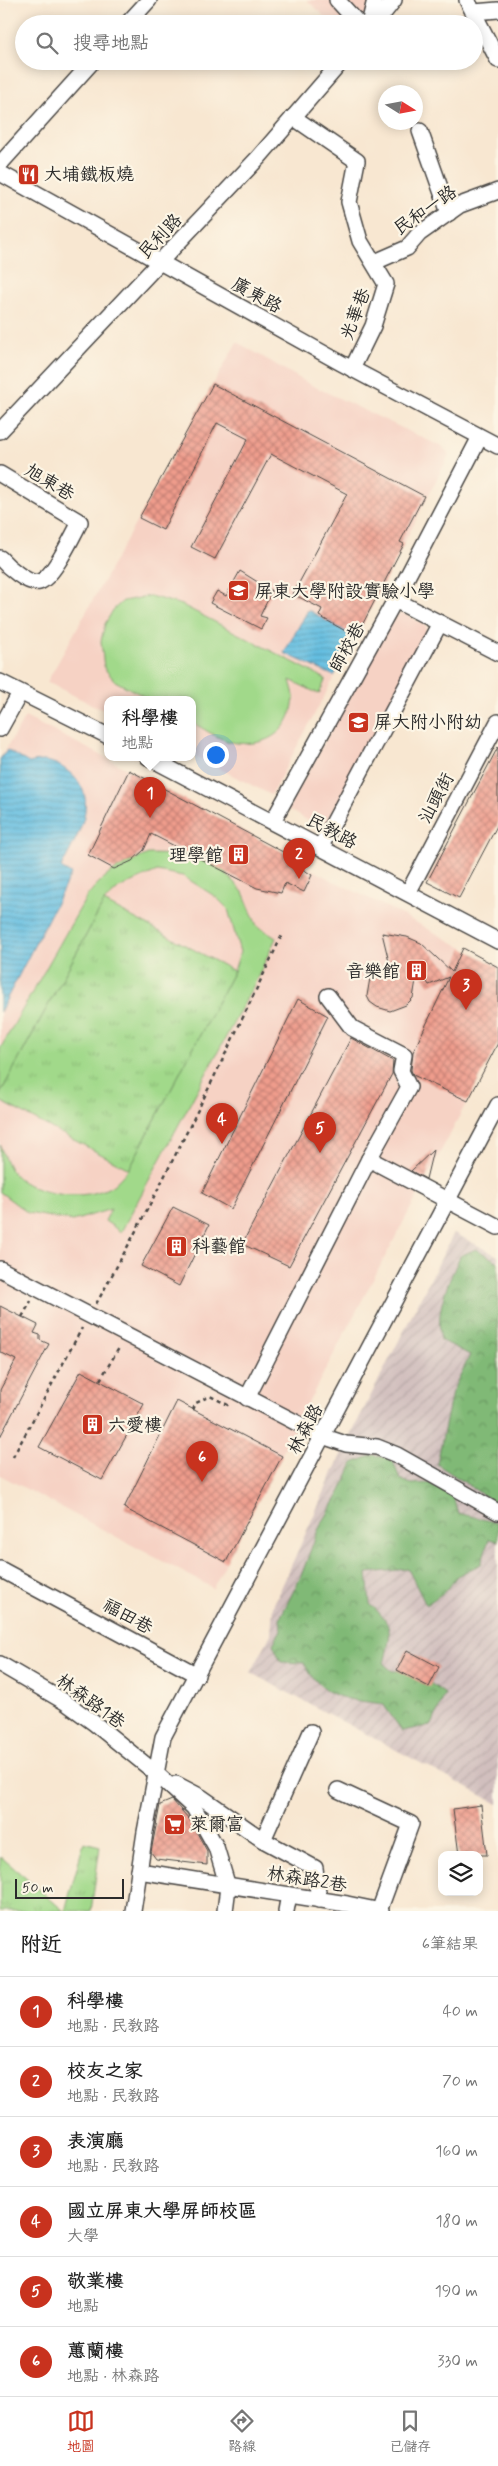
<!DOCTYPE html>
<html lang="zh-TW">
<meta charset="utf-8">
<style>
body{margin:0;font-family:Mynerve,"LXGW WenKai TC",sans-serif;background:#f2f2f2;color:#222}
.controls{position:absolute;right:15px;bottom:15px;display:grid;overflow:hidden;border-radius:10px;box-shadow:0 2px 12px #0003}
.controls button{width:45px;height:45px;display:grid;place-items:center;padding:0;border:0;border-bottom:1px solid #e0e0e0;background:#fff;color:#222;font:25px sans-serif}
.compass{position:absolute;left:378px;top:85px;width:45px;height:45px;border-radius:50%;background:#fff;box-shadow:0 2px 12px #0003;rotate:101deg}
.scale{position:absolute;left:15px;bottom:12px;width:109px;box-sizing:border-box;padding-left:5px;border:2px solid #2b2b2b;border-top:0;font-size:14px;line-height:18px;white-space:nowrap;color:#2b2b2b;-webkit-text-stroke:4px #fcf5e5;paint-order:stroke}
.you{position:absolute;left:215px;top:754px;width:18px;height:18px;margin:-12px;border:4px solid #fff;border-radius:50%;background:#1a73e8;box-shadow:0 0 0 8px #1a73e833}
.badge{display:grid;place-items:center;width:32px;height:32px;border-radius:50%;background:#c8321e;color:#fff;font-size:16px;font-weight:700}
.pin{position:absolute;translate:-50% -41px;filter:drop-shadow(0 1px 2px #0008)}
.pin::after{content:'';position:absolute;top:26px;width:18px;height:15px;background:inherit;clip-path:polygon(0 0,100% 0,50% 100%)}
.popup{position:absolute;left:104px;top:696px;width:92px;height:65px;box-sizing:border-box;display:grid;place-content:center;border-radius:10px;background:#fff;filter:drop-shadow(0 1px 4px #0005);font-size:16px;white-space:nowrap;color:#767676}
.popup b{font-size:19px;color:#222}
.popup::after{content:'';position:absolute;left:50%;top:100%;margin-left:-10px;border:10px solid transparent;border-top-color:#fff}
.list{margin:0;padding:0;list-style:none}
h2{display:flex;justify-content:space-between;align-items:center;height:65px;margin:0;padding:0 20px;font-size:21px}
h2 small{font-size:16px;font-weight:400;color:#767676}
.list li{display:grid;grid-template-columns:32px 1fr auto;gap:15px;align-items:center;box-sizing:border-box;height:70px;padding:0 20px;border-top:1px solid #e0e0e0}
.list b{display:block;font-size:19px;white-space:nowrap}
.list p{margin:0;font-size:16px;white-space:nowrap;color:#767676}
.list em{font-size:16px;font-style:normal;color:#767676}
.icon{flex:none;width:28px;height:28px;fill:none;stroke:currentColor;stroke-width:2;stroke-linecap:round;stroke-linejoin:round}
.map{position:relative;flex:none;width:498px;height:1911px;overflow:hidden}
.search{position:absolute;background:#fff;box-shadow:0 2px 12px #0003;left:15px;right:15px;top:15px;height:55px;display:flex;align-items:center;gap:12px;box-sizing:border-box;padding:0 18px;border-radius:28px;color:#767676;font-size:19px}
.sheet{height:485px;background:#fff}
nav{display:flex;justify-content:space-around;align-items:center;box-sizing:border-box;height:70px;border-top:1px solid #e0e0e0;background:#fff;font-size:14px;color:#767676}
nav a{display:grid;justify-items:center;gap:2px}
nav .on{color:#c8321e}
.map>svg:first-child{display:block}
</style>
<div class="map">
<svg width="498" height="1911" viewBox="0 0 498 1911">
<defs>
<pattern id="industrial-furrows" width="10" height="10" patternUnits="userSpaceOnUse" patternTransform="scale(1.25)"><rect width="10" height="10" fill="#d1bfbe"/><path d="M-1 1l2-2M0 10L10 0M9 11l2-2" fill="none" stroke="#b4a4a3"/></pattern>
<pattern id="grass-tufts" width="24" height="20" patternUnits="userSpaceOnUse" patternTransform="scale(1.25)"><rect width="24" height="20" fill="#a1d98a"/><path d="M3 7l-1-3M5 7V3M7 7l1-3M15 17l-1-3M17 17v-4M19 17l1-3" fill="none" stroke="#8bba77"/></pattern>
<pattern id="forest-crowns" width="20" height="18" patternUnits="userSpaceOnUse" patternTransform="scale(1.25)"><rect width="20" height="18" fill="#80b976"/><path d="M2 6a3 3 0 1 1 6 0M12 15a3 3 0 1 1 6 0" fill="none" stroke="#699761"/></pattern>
<pattern id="water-rules" width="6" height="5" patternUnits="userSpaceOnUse" patternTransform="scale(1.25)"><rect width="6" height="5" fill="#64bee1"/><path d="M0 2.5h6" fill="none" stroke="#539bb7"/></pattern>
<pattern id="building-cross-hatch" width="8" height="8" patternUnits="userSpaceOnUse" patternTransform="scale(1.25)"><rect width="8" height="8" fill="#ef9c8c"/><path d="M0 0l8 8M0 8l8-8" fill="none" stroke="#c27f73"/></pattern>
</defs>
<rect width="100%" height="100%" fill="#fcf5e5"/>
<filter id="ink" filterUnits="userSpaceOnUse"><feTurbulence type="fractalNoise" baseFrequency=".02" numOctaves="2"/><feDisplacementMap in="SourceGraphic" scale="10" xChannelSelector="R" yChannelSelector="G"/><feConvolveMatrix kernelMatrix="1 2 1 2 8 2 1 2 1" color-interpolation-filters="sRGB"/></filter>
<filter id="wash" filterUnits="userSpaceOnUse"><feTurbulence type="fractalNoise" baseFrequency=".0096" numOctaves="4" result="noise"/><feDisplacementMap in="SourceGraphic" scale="20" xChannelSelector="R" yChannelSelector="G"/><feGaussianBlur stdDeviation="1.12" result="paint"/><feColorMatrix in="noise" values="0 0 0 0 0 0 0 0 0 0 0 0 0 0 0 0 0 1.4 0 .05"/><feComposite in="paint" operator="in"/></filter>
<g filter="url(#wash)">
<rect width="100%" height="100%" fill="#f8e7d1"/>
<!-- built -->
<g fill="#f6d2c4">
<polygon points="307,0 390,0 367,24 332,24"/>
<polygon points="237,342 311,385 442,447 449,455 356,637 271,795 193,755 192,699 108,699 107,712 47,682"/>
<polygon points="403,613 426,626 426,635 327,822 321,828 288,809 393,617"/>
<polygon points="25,717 101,755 335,882 395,911 498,967 498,1043 321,1378 213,1588 0,1475 0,759"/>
</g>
<!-- industrial -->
<polygon fill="url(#industrial-furrows)" points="454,1233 498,1256 498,1804 251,1673 271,1634 273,1606 346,1444"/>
<!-- grass -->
<g fill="url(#grass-tufts)" stroke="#66825a">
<polygon points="104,902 234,971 129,1169 0,1101 0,1094"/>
<polygon points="84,1842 100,1846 91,1911 65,1911"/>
<polygon points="0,1856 64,1911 0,1911"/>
</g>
<!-- forest -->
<g fill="url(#forest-crowns)" stroke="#567250">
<path d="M476 1249 498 1262V1505L437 1464 452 1392 470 1355 441 1340C435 1308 448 1284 460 1256Z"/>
<path d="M373 1455 392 1459 400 1479 411 1484 429 1483 453 1496 458 1513 498 1523V1541L489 1539 481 1564 457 1576 447 1590 426 1605 408 1569 367 1573 370 1604C395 1626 391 1633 384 1664L392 1671 413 1670 445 1694 432 1725 402 1731 383 1704C346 1699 323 1700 304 1663L281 1662 273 1644 281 1630 280 1618 301 1576 318 1530 341 1491 353 1463Z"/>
</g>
<!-- green -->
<g fill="#a1d98a" stroke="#66825a">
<path d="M150 596 182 605 326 679 319 694 290 680C291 685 294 692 294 698 291 735 261 750 227 741 215 737 203 728 193 723L192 699H149L115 681 104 668 101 641 105 624 113 610 123 601Z"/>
<path d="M148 854 192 855 222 869 243 892 257 926 276 938 256 981 121 1232 105 1221 111 1209 73 1221 28 1213 0 1192V1145C4 1156 8 1170 18 1178 40 1196 84 1201 110 1187 117 1183 123 1174 129 1169L234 971 240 952 228 909 216 897 183 876 157 871 119 888 104 902 0 1094V1049L87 896C107 871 120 867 148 854Z"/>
</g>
<!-- water -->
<g fill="url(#water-rules)" stroke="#487486">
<polygon points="308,610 356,637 334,676 284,653"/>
<path d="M7 750 29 763C43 759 53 761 65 769 105 797 77 835 61 868L71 874 0 1012V759Z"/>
</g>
<g id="blocks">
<!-- building -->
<g fill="url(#building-cross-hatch)">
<polygon points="213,384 424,496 400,542 404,544 356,637 319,616 322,609 293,594 347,494 271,454 215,559 191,547 248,439 217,423 163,530 139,518"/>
<polygon points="240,571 272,591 260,616 267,618 261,629 210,603 217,591 226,596"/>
<polygon points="498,747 498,824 459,898 427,882"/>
<polygon points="129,770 298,860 296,865 312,875 304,892 285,883 281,893 257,888 151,834 144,850 132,861 114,869 88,855"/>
<polygon points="382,933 407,937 421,943 452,972 463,948 498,967 498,1043 468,1101 413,1075 411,1070 413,1052 449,977 429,985 418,968 413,998 406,1005 390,1011 377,1007 370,1002 367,996 370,978 391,970"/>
<polygon points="298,999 328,1016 231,1209 202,1193"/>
<polygon points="351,1038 393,1061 392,1074 289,1266 242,1244"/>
<polygon points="433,1150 426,1179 411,1171"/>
<polygon points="173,1207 209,1225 179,1286 141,1266"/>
<polygon points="0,1306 38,1325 34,1333 40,1335 40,1340 49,1344 0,1437 0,1390 16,1360 0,1352"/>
<polygon points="81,1371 144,1404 102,1480 39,1447"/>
<polygon points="177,1401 282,1456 226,1562 124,1508"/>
<polygon points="407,1650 439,1667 429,1687 397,1670"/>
<polygon points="172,1800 190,1820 207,1851 207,1865 156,1859 151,1852 160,1805"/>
<polygon points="481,1805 487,1855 459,1855 453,1809"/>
</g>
</g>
</g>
<g filter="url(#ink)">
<use href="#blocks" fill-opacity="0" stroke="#4a4744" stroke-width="1"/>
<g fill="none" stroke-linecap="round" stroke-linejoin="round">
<defs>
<g id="minor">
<polyline points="337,0 359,24"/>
<polyline points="467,0 498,60"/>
<polyline points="474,12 498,10"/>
<polyline points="127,24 149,0"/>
<polyline points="369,24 375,0"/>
<polyline points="375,24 394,0"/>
<polyline points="293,117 357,161 349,202 360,241 386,284 373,326 352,369"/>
<polyline points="420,131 449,213"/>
<polyline points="0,164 93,61"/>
<polyline points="0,173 341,363 498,446"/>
<polyline points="375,262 407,248 419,234 460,205 498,191"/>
<polyline points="0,431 259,157 342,61"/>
<path d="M0 474 80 522C73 535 53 578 39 582 28 585 7 566 0 558"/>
<polyline points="395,600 498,653"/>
<polyline points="0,682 108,736"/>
<polyline points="0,729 20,693"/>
<polyline points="148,757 498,941"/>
<polyline points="273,821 395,600 480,437"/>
<polyline points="321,846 440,623"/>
<polyline points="408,893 498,722"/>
<polyline points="369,1159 498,1227"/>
<polyline points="0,1269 322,1436 346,1444 377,1447 397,1455 498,1512"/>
<polyline points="247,1398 369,1159 409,1087 401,1071 404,1055 352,1028 328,996"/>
<polyline points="0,1569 197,1675"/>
<polyline points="0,1664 65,1702 94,1723 157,1774 194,1808 216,1847 228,1887 225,1911"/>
<polyline points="176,1784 201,1797 263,1840 315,1868 319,1900"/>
<polyline points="338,1790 411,1824 379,1911"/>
<polyline points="263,1840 311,1732"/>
<polyline points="139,1871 347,1904 381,1911"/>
<polyline points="133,1911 145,1832 163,1737 498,1105"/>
<polyline points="286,1911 289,1895"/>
</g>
</defs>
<!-- minor casing -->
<use href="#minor" stroke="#4a4744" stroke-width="18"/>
<!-- path -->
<g stroke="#4a4744" stroke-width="2.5" stroke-dasharray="4 4" stroke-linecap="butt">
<path d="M96 1304C164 1183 224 1058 283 933"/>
<polyline points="22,1317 31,1301"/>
<polyline points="100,1380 119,1348"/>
<polyline points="193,1410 196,1403 210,1396 232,1407"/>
<polyline points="13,1457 82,1328"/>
</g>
<!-- minor -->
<use href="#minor" stroke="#fff" stroke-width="15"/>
</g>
</g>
<!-- icons -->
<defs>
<symbol id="restaurant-square" viewBox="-11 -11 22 22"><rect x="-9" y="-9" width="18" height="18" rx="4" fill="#c8321e" stroke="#fcf5e5"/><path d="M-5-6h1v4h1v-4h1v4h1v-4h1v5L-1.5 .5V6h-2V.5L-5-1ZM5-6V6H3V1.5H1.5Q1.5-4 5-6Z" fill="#fff"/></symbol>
<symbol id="school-square" viewBox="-11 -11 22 22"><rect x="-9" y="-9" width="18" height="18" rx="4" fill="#c8321e" stroke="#fcf5e5"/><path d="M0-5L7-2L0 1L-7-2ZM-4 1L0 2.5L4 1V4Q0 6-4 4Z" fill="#fff"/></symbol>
<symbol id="building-square" viewBox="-11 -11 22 22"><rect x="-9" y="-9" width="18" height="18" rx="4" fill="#c8321e" stroke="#fcf5e5"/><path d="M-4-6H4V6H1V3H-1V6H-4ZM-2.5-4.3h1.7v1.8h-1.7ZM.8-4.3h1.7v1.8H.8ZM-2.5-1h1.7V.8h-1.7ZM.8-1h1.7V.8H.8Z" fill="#fff"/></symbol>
<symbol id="supermarket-square" viewBox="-11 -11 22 22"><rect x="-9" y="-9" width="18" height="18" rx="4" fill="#c8321e" stroke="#fcf5e5"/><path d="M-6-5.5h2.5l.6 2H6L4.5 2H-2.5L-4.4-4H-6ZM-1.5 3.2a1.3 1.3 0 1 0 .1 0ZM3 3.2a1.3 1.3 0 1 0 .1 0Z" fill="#fff"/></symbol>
</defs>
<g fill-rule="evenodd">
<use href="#restaurant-square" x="16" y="162" width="25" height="25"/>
<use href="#school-square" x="226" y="578" width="25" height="25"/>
<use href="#school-square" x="346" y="710" width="25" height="25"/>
<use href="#building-square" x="226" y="842" width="25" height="25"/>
<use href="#building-square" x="404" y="958" width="25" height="25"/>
<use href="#building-square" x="164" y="1234" width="25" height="25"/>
<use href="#building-square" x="80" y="1412" width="25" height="25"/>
<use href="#supermarket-square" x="162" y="1812" width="25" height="25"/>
</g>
<g text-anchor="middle" stroke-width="4.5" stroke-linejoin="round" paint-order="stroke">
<!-- poi labels -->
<g font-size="18" fill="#2b2b2b" stroke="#fcf5e5" text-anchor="start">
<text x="44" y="180">大埔鐵板燒</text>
<text x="255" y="597">屏東大學附設實驗小學</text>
<text x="374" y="728">屏大附小附幼</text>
<text x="223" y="861" text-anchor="end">理學館</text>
<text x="400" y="977" text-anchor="end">音樂館</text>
<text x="192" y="1252">科藝館</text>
<text x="108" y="1431">六愛樓</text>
<text x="190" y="1830">萊爾富</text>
</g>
<!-- street labels -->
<g font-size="18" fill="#2b2b2b" stroke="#fcf5e5">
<text transform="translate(425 210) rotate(-35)" y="6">民和一路</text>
<text transform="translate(160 236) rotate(-47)" y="6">民利路</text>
<text transform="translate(257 295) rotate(29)" y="6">廣東路</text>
<text transform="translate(355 314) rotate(-69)" y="6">光華巷</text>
<text transform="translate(50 482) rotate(31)" y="6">旭東巷</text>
<text transform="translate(347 647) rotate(-61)" y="6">師校巷</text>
<text transform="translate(436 798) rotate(-62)" y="6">汕頭街</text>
<text transform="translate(332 831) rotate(28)" y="6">民教路</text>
<text transform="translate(305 1429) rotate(-62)" y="6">林森路</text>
<text transform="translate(128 1616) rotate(29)" y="6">福田巷</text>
<text transform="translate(91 1701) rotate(36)" y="6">林森路1巷</text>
<text transform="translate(307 1879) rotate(9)" y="6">林森路2巷</text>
</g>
</g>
</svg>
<div class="controls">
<button><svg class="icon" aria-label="layers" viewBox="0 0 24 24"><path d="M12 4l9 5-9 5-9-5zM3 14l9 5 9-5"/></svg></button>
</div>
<svg class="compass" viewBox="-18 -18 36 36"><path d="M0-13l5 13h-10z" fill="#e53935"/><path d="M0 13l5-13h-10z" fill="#767676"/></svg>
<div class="scale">50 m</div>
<div class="you"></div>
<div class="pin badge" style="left:150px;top:818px">1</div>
<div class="popup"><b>科學樓</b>地點</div>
<div class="pin badge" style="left:299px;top:879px">2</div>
<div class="pin badge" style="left:466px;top:1010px">3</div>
<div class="pin badge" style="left:222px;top:1144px">4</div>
<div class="pin badge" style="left:320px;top:1153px">5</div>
<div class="pin badge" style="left:202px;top:1482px">6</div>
<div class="search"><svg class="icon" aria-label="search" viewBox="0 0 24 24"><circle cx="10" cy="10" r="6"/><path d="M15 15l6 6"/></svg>搜尋地點</div>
</div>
<section class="sheet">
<h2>附近<small>6筆結果</small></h2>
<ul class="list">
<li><span class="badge">1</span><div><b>科學樓</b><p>地點 · 民教路</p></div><em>40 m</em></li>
<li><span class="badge">2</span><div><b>校友之家</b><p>地點 · 民教路</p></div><em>70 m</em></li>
<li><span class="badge">3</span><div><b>表演廳</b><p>地點 · 民教路</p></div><em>160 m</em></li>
<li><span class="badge">4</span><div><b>國立屏東大學屏師校區</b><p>大學</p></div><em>180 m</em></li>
<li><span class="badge">5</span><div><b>敬業樓</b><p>地點</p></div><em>190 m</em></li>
<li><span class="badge">6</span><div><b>蕙蘭樓</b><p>地點 · 林森路</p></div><em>330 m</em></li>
</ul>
</section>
<nav>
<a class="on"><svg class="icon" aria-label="map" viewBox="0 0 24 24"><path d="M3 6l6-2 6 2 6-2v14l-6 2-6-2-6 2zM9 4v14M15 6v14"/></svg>地圖</a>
<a><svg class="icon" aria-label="directions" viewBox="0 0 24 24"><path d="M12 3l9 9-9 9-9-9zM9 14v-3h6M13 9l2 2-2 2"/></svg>路線</a>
<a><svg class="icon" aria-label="saved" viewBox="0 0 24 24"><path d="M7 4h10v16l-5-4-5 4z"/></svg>已儲存</a>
</nav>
